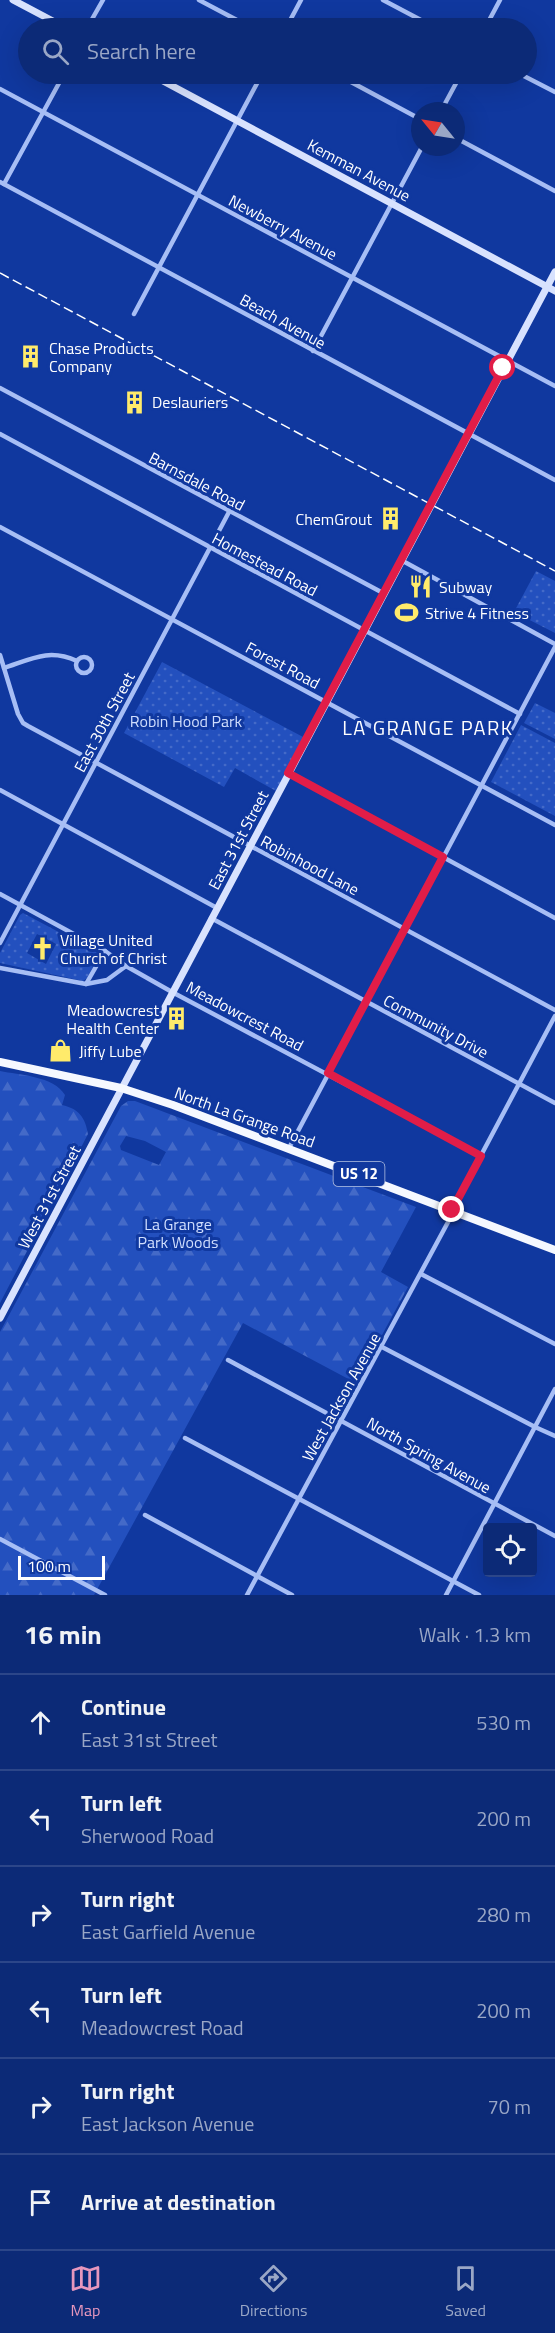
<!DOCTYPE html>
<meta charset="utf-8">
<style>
body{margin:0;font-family:"Titillium Web",sans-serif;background:#15327c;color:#f1f3f6}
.controls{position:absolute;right:18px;bottom:18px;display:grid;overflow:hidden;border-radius:6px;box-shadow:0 6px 24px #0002}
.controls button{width:54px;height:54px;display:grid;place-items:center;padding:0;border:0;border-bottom:2px solid #2c4689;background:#0c2a77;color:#f1f3f6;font:30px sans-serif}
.compass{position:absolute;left:411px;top:102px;width:54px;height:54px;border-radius:50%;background:#0c2a77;box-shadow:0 6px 24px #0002;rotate:300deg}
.scale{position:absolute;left:18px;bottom:15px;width:87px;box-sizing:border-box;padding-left:6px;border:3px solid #fff;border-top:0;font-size:16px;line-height:21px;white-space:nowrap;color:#fff;-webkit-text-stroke:4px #10389f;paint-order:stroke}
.stop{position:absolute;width:18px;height:18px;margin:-14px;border:4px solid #e11d48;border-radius:50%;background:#fff}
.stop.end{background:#e11d48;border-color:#fff;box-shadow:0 2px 6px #0008}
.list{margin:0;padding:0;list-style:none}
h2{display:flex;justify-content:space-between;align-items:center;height:78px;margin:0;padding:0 24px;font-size:26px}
h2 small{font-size:20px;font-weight:400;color:#9aa7c6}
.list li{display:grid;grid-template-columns:39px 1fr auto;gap:18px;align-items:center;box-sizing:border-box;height:96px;padding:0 24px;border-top:2px solid #2c4689}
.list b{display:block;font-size:22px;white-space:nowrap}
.list p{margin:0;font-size:20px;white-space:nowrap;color:#9aa7c6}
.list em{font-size:20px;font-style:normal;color:#9aa7c6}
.icon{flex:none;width:33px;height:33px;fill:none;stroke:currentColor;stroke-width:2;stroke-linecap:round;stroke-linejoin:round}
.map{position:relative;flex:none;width:555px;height:1595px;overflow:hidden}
.search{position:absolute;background:#0c2a77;box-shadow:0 6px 24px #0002;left:18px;right:18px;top:18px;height:66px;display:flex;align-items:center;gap:15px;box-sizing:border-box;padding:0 21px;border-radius:33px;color:#9aa7c6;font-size:22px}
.sheet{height:654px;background:#0c2a77}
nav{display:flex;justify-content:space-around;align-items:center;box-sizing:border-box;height:84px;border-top:2px solid #2c4689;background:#0c2a77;font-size:16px;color:#9aa7c6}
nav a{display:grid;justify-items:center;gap:3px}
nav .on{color:#e797bd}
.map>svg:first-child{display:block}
</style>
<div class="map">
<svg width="555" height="1595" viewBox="0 0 555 1595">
<defs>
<pattern id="grass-dots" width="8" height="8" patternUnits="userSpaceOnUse" patternTransform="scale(1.5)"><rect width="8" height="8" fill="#2350be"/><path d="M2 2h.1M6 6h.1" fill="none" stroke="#446ac8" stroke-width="1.8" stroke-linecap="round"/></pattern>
<pattern id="forest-firs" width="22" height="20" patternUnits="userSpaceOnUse" patternTransform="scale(1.5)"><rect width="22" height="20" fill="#2350be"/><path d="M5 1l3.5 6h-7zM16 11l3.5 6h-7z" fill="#446ac8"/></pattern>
</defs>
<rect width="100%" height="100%" fill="#10389f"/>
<!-- grass -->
<g fill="url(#grass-dots)" fill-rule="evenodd">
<polygon points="536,571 555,581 555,633 514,612"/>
<polygon points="162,662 305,738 276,791 235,768 224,787 124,733"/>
<polygon points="535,703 555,713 555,739 524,723"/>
<polygon points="521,725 555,743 555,816 491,782"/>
<path d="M23 913 98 953 99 956 87 978 83 981 0 963V953L20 915ZM37 934 56 944 46 964 27 953Z"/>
</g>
<!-- forest -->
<g fill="url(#forest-firs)" fill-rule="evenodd">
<path d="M0 1071C19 1075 54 1076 65 1095L62 1105C79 1109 85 1117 88 1134L0 1303Z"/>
<path d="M128 1101H135L416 1207 381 1272 408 1287 356 1383 243 1323 94 1595H0V1332L121 1106ZM126 1136 145 1141 166 1152 159 1165 121 1150 120 1146Z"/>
</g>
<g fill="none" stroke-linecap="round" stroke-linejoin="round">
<!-- street -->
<g stroke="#a7bef5" stroke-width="4.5">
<polyline points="199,0 252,28"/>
<polyline points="383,0 436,28"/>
<polyline points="87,28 103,0"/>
<polyline points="286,28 301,0"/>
<polyline points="485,28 500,0"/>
<polyline points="336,74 420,119"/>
<polyline points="520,74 555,92"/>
<polyline points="0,89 555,386"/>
<polyline points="441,111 461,74"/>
<polyline points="456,138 555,191"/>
<polyline points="0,182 555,480"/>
<polyline points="4,184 64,74"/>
<polyline points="134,314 262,74"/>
<polyline points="313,351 422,147"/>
<polyline points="0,388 383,593"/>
<polyline points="0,434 520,714"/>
<polyline points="0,527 555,825"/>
<polyline points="401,560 555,644"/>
<polyline points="0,655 18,714 23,723 28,726 555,1010"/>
<circle cx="84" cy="665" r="8"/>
<path d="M4 668C31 659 49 648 77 661"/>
<polyline points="288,773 555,918"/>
<polyline points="0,790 217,908"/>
<polyline points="0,894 105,951 126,966 172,992 481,1156"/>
<polyline points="211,918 555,1103"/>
<polyline points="0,943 229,512"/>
<polyline points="0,968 86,984 107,980 126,966"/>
<polyline points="86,984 105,951"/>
<polyline points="289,1148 555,647"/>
<polyline points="452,1210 555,1016"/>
<polyline points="421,1274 555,1344"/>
<polyline points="382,1347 535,1427 555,1436"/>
<polyline points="228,1360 555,1536"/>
<polyline points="185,1438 479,1595"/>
<polyline points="145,1515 292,1595"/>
<polyline points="0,1539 105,1595"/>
<polyline points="247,1595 454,1211"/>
<polyline points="446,1595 555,1389"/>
</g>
<!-- secondary -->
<g stroke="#d8e2fe" stroke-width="7">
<polyline points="13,0 66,28"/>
<polyline points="150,74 555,291"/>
<polyline points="0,1318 555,272"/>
</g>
<!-- primary -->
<polyline stroke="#f5f8ff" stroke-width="8" points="0,1062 121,1088 173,1105 555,1250"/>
<!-- rail -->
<polyline stroke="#fff" stroke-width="1.5" stroke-dasharray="10 4.5" stroke-linecap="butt" points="0,273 555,571"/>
</g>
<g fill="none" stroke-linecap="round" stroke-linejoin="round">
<!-- route -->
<polyline stroke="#e11d48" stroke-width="8" points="452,1210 481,1156 328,1073 443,857 288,773 503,368"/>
</g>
<!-- icons -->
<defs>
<symbol id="building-bare" viewBox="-9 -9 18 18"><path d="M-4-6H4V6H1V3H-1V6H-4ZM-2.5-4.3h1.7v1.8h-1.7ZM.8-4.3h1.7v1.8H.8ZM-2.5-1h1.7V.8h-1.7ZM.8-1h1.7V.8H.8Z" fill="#ffeb6b" stroke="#10389f" stroke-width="2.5" paint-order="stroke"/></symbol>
<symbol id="restaurant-bare" viewBox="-9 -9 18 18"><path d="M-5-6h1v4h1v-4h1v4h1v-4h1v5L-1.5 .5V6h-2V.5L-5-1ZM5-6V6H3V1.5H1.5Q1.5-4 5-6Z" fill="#ffeb6b" stroke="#10389f" stroke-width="2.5" paint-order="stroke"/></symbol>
<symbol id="stadium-bare" viewBox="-9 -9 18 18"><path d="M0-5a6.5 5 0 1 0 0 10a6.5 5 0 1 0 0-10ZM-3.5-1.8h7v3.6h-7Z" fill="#ffeb6b" stroke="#10389f" stroke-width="2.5" paint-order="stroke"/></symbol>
<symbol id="church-bare" viewBox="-9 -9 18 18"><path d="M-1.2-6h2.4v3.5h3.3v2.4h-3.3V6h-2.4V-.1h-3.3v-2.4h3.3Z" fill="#ffeb6b" stroke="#10389f" stroke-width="2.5" paint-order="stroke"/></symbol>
<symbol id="shop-bare" viewBox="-9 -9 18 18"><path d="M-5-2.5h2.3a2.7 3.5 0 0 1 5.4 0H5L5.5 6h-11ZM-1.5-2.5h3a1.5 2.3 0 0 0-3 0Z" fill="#ffeb6b" stroke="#10389f" stroke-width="2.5" paint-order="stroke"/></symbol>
</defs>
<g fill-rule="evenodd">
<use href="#building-bare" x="14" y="340" width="33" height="33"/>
<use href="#building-bare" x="118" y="386" width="33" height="33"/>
<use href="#building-bare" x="374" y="502" width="33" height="33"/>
<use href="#restaurant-bare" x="404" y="570" width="33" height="33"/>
<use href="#stadium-bare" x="390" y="596" width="33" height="33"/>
<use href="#church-bare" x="26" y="932" width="33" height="33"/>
<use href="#building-bare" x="160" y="1002" width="33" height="33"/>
<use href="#shop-bare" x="44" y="1034" width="33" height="33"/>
</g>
<g text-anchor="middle" stroke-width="6" stroke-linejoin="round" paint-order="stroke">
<!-- shield labels -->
<rect fill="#10389f" stroke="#b7c3e2" stroke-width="1.5" x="333.5" y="1162" width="51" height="24" rx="4.5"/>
<g font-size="15" font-weight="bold" fill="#fff">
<text x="359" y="1179">US 12</text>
</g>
<!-- street labels -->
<g font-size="16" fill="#fff" stroke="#10389f">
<text transform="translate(359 170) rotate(28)" y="6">Kemman Avenue</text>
<text transform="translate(283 227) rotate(28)" y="6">Newberry Avenue</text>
<text transform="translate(283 321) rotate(29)" y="6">Beach Avenue</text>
<text transform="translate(197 481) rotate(28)" y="6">Barnsdale Road</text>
<text transform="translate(265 564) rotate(28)" y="6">Homestead Road</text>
<text transform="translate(283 665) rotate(28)" y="6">Forest Road</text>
<text transform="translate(104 722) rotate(-62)" y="6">East 30th Street</text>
<text transform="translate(238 840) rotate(-62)" y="6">East 31st Street</text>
<text transform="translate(310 865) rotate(28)" y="6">Robinhood Lane</text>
<text transform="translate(245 1016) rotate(28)" y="6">Meadowcrest Road</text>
<text transform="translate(436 1026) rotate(28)" y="6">Community Drive</text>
<text transform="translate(245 1117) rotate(20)" y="6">North La Grange Road</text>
<text transform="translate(49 1197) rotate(-62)" y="6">West 31st Street</text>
<text transform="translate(341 1397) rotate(-61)" y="6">West Jackson Avenue</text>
<text transform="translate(429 1455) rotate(29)" y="6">North Spring Avenue</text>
</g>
<!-- poi labels -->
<g font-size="16" fill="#fff" stroke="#10389f" text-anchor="start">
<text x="49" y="354">Chase Products<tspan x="49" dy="18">Company</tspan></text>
<text x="152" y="408">Deslauriers</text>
<text x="372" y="525" text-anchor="end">ChemGrout</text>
<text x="439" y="593">Subway</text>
<text x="425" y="619">Strive 4 Fitness</text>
<text x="60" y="946">Village United<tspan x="60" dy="18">Church of Christ</tspan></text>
<text x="159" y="1016" text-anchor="end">Meadowcrest<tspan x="159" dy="18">Health Center</tspan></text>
<text x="79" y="1057">Jiffy Lube</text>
</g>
<!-- park labels -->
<g font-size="16" fill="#d0defe" stroke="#10389f">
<text x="186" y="727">Robin Hood Park</text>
<text x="178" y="1230">La Grange<tspan x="178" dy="18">Park Woods</tspan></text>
</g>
<!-- quarter labels -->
<g font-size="20" letter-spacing="1.5" fill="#fff" stroke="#10389f">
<text x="428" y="735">LA GRANGE PARK</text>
</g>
</g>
</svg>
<div class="controls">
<button><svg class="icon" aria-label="locate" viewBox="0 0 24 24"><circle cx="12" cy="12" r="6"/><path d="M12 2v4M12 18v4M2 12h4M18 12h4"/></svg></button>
</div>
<svg class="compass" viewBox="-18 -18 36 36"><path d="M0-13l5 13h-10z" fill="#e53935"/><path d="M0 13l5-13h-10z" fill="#9aa7c6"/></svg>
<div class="scale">100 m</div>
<div class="stop" style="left:503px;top:368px"></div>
<div class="stop end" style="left:452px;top:1210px"></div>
<div class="search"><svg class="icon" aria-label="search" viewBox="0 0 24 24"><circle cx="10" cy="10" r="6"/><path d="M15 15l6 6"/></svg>Search here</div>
</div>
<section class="sheet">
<h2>16 min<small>Walk · 1.3 km</small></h2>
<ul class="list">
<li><svg class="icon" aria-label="ahead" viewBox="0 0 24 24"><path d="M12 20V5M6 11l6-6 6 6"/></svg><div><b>Continue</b><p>East 31st Street</p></div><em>530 m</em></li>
<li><svg class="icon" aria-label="left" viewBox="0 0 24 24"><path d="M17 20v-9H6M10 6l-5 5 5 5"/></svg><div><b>Turn left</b><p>Sherwood Road</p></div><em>200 m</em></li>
<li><svg class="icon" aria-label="right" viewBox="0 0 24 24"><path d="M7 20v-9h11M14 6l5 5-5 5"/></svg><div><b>Turn right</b><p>East Garfield Avenue</p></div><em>280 m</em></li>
<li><svg class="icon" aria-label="left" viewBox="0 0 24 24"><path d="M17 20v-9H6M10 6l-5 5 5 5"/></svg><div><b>Turn left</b><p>Meadowcrest Road</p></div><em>200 m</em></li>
<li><svg class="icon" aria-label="right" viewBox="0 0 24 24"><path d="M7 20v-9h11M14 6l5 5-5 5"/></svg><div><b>Turn right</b><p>East Jackson Avenue</p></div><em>70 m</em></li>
<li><svg class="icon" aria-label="arrive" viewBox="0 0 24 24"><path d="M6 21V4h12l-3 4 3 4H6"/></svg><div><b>Arrive at destination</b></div></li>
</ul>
</section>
<nav>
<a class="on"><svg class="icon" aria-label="map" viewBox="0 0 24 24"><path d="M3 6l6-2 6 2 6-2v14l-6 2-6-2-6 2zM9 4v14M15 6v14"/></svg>Map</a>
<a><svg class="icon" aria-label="directions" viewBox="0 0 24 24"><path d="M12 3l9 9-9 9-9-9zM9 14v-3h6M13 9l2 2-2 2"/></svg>Directions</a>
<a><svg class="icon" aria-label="saved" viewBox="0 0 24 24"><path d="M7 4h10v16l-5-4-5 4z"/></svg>Saved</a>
</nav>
